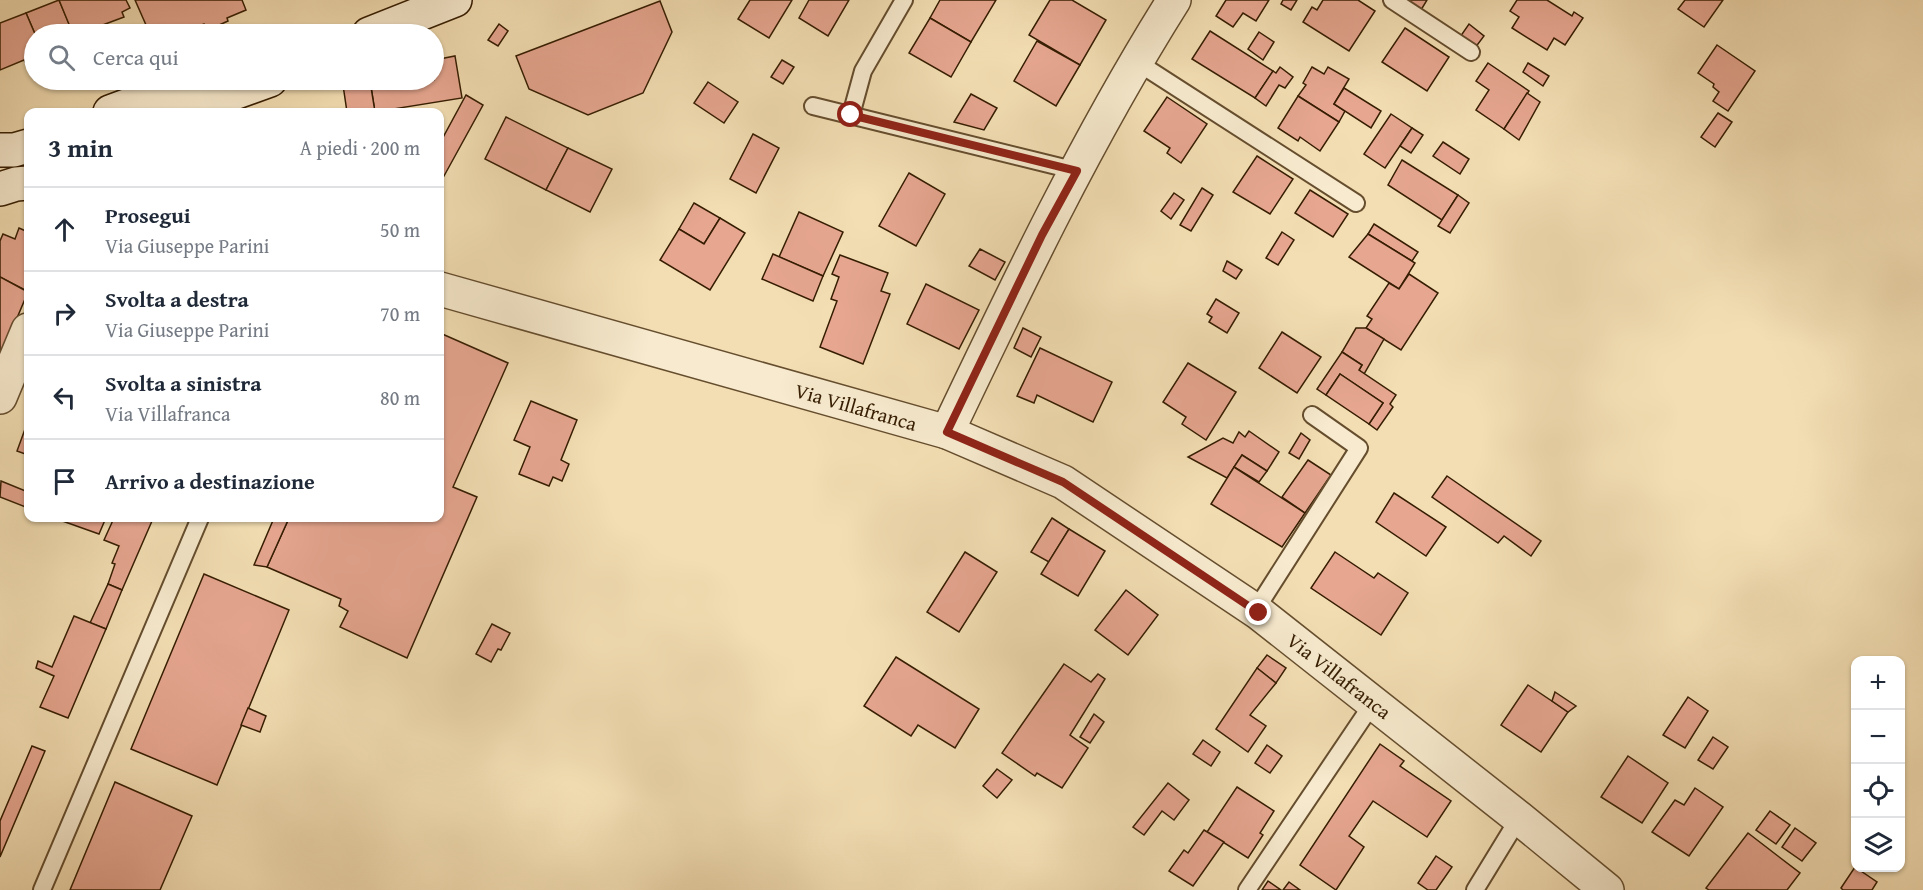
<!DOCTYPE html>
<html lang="it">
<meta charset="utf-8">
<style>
body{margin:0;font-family:"Gentium Book Plus",serif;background:#f2f2f3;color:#1f2937}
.controls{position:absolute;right:18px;bottom:18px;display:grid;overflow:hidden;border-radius:12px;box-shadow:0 2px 4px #0004}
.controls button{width:54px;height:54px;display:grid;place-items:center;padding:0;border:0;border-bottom:2px solid #e0e1e3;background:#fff;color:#1f2937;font:30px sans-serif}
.stop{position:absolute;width:18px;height:18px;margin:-14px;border:4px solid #8f2418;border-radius:50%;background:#fff}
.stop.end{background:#8f2418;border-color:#fff;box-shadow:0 2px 6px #0008}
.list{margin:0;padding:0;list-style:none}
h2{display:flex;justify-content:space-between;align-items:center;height:78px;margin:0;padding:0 24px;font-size:26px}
h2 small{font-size:20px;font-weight:400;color:#747a83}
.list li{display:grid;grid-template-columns:39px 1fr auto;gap:18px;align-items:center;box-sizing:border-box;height:84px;padding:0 24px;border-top:2px solid #e0e1e3}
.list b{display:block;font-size:22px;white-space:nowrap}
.list p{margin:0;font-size:20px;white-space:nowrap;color:#747a83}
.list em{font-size:20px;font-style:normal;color:#747a83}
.icon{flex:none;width:33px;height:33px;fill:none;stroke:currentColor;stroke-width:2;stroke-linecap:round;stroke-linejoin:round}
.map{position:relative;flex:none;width:1923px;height:890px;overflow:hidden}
.search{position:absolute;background:#fff;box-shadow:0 2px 4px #0004;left:24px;top:24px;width:420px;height:66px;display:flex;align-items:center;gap:15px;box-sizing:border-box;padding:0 21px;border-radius:33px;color:#747a83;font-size:22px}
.panel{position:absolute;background:#fff;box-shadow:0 2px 4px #0004;left:24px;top:108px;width:420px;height:414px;border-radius:12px}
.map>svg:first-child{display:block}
</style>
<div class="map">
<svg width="1923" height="890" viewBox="0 0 1923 890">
<rect width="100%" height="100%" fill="#f3deb3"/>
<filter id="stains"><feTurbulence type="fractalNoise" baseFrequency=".00333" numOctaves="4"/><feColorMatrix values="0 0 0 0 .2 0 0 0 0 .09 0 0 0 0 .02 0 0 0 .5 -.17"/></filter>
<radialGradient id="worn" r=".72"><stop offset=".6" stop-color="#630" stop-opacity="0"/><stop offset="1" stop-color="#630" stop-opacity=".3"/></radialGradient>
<!-- building -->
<g fill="#e6a690" stroke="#361d02" stroke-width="1.5">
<polygon points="59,0 70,26 52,34 35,34 26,13"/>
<polygon points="59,0 126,0 130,8 122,12 124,17 100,26 101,29 88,34 73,34"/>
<polygon points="135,0 242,0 246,10 227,18 228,21 206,31 204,24 183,32 183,34 150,34"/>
<polygon points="750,0 792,0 769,38 738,19"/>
<polygon points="809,0 849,0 828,36 799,18"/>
<polygon points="940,0 996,0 971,42 930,18"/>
<polygon points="1050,0 1072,0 1106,20 1080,65 1029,35"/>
<polygon points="1226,0 1269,0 1256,21 1243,13 1233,27 1216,16"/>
<polygon points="1283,0 1297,0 1291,10 1281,4"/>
<polygon points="1323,0 1358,0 1375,11 1349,51 1303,22 1312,7 1317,10"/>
<polygon points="1406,0 1427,0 1421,10"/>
<polygon points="1517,0 1547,0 1572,16 1574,12 1583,18 1565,45 1554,38 1547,50 1512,28 1519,17 1510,11"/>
<polygon points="1685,0 1723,0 1704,27 1678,9"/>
<polygon points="660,1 672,32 643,93 588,115 529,89 516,56"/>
<polygon points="26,13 35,34 34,61 26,64 24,60 0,70 0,23"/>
<polygon points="930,18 971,42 951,77 909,53"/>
<polygon points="499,24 508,31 498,46 488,40"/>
<polygon points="1469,24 1484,36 1475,48 1460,37"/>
<polygon points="1405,28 1449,57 1427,91 1382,62"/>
<polygon points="1210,31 1273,71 1255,98 1192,59"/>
<polygon points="1259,32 1274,42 1263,60 1248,49"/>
<polygon points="1037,41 1080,65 1056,106 1014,81"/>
<polygon points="1717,45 1755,71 1728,111 1713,101 1719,92 1713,87 1714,84 1698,73"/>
<polygon points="455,56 462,98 375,112 370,80 434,80 434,60"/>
<polygon points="782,60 794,67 783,84 771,77"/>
<polygon points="1488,63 1529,91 1504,129 1476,110 1489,90 1476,81"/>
<polygon points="1528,63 1549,76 1543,86 1523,72"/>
<polygon points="1280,67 1293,77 1285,88 1279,85 1266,106 1255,98 1273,71 1276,73"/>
<polygon points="1312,67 1324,74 1328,67 1349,79 1334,104 1345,111 1339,122 1298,96 1306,85 1303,83"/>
<polygon points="370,81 375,112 347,112 343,85"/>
<polygon points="708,82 738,102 724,123 694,103"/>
<polygon points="1344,88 1381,111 1371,128 1334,104"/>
<polygon points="1527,93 1540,102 1519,140 1504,129"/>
<polygon points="971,94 997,108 984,130 954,122"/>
<polygon points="466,95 483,105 444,176 440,173 440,143"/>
<polygon points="1298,96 1339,122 1320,151 1300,137 1298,141 1278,128"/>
<polygon points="1167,97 1207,124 1181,163 1167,153 1170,148 1144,131"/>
<polygon points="1718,113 1732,122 1715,147 1701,137"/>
<polygon points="1391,114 1412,128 1385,168 1364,154"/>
<polygon points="506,117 568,148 546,190 485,159"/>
<polygon points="1412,128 1423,135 1411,153 1400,146"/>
<polygon points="753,134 779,148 756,193 730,179"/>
<polygon points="1443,142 1469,159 1460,174 1433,156"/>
<polygon points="568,148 612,169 590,212 546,190"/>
<polygon points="1257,156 1293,179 1270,214 1233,192"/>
<polygon points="1402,160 1458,195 1442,220 1388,185"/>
<polygon points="909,173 945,194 916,246 879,226"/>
<polygon points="1202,188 1213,195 1191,231 1180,225"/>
<polygon points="1310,190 1348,214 1333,237 1295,213"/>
<polygon points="1174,193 1184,200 1171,219 1161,211"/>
<polygon points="1458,195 1469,203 1450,233 1438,226"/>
<polygon points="694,203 720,218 704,244 679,229"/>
<polygon points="799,212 843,232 823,276 779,257"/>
<polygon points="720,218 745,233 710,290 660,260 679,229 704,244"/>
<polygon points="1374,224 1418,252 1412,261 1368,234"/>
<polygon points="19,228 28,232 28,282 25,290 0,277 0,241 3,234 15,239"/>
<polygon points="1282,232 1294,240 1278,265 1266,258"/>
<polygon points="1368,234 1415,263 1399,289 1349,257"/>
<polygon points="980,249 1005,262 995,280 969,266"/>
<polygon points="773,254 823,276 813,301 762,279"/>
<polygon points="840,255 888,273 881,291 890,294 863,364 820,347 837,301 831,299 839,277 832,274"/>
<polygon points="1227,261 1242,270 1236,279 1223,271"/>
<polygon points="1409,274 1438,293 1401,350 1366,328 1372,319 1367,316 1389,283 1399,289"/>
<polygon points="0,277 28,292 0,358"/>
<polygon points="926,284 979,310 959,349 907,324"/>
<polygon points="1216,299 1239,313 1227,333 1209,322 1212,317 1207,314"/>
<polygon points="1023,328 1041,337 1031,357 1014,348"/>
<polygon points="1356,328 1366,328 1384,339 1364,374 1359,370 1362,365 1342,352"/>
<polygon points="1282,332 1321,357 1297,393 1259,368"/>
<polygon points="440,333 508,363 453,487 477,497 407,658 340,627 348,611 339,606 341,599 267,567 289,518 440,518"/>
<polygon points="1040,348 1112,382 1093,422 1037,395 1034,403 1017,396"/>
<polygon points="1342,352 1362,365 1359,370 1396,395 1390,404 1393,407 1377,430 1369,424 1383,403 1340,374 1326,395 1317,389"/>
<polygon points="1188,363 1236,392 1206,440 1182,424 1186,417 1163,402"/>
<polygon points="1340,374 1383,403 1369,424 1326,395"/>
<polygon points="531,401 577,420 561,460 569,464 562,481 553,477 549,486 519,474 530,447 514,440"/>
<polygon points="28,421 28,455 17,451"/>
<polygon points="1249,431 1279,452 1267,471 1242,455 1227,478 1188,457 1223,438 1233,443 1239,432 1245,437"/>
<polygon points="1301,433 1310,440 1299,459 1289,453"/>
<polygon points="1242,455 1267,471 1259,482 1234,467"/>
<polygon points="1308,460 1331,475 1305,513 1282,497"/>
<polygon points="1234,467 1305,513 1282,547 1211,504"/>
<polygon points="1447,476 1541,541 1531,556 1504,536 1498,543 1432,497"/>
<polygon points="1,481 28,492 28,508 0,497"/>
<polygon points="1394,493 1446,527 1426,556 1376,522"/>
<polygon points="54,518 99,518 105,520 99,534"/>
<polygon points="114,518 143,518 152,521 122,590 108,584 115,564 112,563 119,546 104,540"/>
<polygon points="274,518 289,518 267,567 254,565"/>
<polygon points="1052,518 1069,529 1049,562 1031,552"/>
<polygon points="1069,529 1105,551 1078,596 1041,574"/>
<polygon points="965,552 997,572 959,632 927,612"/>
<polygon points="1335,552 1374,578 1378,573 1408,593 1381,635 1311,588"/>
<polygon points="204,574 289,610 217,785 131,749"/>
<polygon points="108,584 122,590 106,629 90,623"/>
<polygon points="1126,590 1158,615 1128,655 1095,630"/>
<polygon points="74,616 106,629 68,718 40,707 54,676 36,668 38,661 52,667"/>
<polygon points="492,624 510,633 501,650 498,649 491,662 476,654"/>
<polygon points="1267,655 1286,668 1276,683 1257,668"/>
<polygon points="896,657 979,709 955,748 918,725 911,736 864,706"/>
<polygon points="1064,664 1091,682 1098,674 1105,679 1070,735 1088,748 1062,788 1037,773 1035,776 1002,753"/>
<polygon points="1257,668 1276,683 1250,715 1266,726 1248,752 1216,729"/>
<polygon points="1528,685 1568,712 1541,752 1501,725"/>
<polygon points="1555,692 1576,706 1568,712 1552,701"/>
<polygon points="1688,697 1708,711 1685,748 1663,735"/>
<polygon points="248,708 266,716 260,732 241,725"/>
<polygon points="1094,714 1104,722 1090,743 1080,737"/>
<polygon points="1713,737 1728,747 1713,769 1698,760"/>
<polygon points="1203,740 1220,752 1211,766 1193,754"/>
<polygon points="1380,744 1404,761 1400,766 1451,801 1427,837 1373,801 1349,836 1364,847 1336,890 1300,865"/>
<polygon points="1267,745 1282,756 1270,773 1255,763"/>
<polygon points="32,746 45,751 0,857 0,821"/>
<polygon points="1628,756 1668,783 1642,823 1601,797"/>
<polygon points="997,769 1012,780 997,798 983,786"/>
<polygon points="115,782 192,816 160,890 70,890"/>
<polygon points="1168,783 1189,800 1174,820 1162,811 1144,835 1133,827"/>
<polygon points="1237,787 1274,811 1260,833 1263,835 1248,858 1207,832"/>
<polygon points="1695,788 1723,807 1689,856 1652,832 1675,800 1684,805"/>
<polygon points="1770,811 1790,825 1776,844 1756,830"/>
<polygon points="1795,828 1816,843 1802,861 1782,847"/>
<polygon points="1204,830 1224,842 1193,886 1169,871 1184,850 1188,853"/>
<polygon points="1748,833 1800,873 1787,890 1709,890 1706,888"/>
<polygon points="1436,856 1452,867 1436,890 1428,890 1418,883"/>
<polygon points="1855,867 1877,882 1872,890 1843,890 1841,888"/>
<polygon points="1268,881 1281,890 1262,890"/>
<polygon points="1289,882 1300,890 1283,890"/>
</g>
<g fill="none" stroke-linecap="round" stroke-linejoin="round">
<defs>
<g id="service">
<polyline points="1392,0 1471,52"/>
<polyline points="1137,62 1356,203"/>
<polyline points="813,106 1077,171"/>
<polyline points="851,115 863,71 904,0"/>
<polyline points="1255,611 1359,448 1312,415"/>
<polyline points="42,890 200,518"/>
<polyline points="1247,890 1373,703"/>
<polyline points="1475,890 1519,818"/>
</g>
<g id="minor">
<polyline points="440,289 947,432 1063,482 1259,613 1519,818 1607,890"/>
<polyline points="0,397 28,330"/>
<path d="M947 432C1017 285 1087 138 1174 0"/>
</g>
<g id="secondary">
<polyline points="369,34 455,0"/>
<polyline points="110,112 164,92 205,80"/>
<polyline points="181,112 270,80"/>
<polyline points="0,150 14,150 28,146"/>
<polyline points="0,189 16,184 28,183"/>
</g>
</defs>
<!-- service casing -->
<use href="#service" stroke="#654d2e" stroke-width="20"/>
<!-- minor casing -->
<use href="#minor" stroke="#654d2e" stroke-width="36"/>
<!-- secondary casing -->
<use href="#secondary" stroke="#361d02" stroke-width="36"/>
<!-- service -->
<use href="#service" stroke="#f7eace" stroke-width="16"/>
<!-- minor -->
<use href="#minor" stroke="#f7eace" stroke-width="33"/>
<!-- secondary -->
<use href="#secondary" stroke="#f7eace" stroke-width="33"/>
</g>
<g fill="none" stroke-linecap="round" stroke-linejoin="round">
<!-- route -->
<polyline stroke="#8f2418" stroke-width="8" points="851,115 1077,171 1042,235 947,432 1063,482 1259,613"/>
</g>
<g text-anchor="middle" stroke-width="4.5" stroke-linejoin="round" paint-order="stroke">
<!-- street labels -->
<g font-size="20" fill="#361d02" stroke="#f7eace">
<text transform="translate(856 407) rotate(16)" y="7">Via Villafranca</text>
<text transform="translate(1339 676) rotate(38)" y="7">Via Villafranca</text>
</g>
</g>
<rect width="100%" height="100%" filter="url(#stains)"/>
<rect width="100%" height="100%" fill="url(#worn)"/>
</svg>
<div class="controls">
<button>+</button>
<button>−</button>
<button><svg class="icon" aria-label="locate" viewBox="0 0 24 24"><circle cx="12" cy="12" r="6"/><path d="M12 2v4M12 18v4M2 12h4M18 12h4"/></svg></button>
<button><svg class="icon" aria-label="layers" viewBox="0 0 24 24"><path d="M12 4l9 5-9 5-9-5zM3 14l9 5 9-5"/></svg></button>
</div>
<div class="stop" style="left:851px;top:115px"></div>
<div class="stop end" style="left:1259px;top:613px"></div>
<div class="search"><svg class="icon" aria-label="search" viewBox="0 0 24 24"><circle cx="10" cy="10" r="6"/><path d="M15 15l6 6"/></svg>Cerca qui</div>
<section class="panel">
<h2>3 min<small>A piedi · 200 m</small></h2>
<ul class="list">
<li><svg class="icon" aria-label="ahead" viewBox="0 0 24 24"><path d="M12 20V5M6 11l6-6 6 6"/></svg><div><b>Prosegui</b><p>Via Giuseppe Parini</p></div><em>50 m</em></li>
<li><svg class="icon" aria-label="right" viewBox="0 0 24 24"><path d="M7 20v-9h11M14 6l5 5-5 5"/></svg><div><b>Svolta a destra</b><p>Via Giuseppe Parini</p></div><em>70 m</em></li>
<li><svg class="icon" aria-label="left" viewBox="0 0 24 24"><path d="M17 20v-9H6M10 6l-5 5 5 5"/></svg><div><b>Svolta a sinistra</b><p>Via Villafranca</p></div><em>80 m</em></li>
<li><svg class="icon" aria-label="arrive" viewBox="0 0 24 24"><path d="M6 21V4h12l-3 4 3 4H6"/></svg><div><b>Arrivo a destinazione</b></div></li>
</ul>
</section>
</div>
